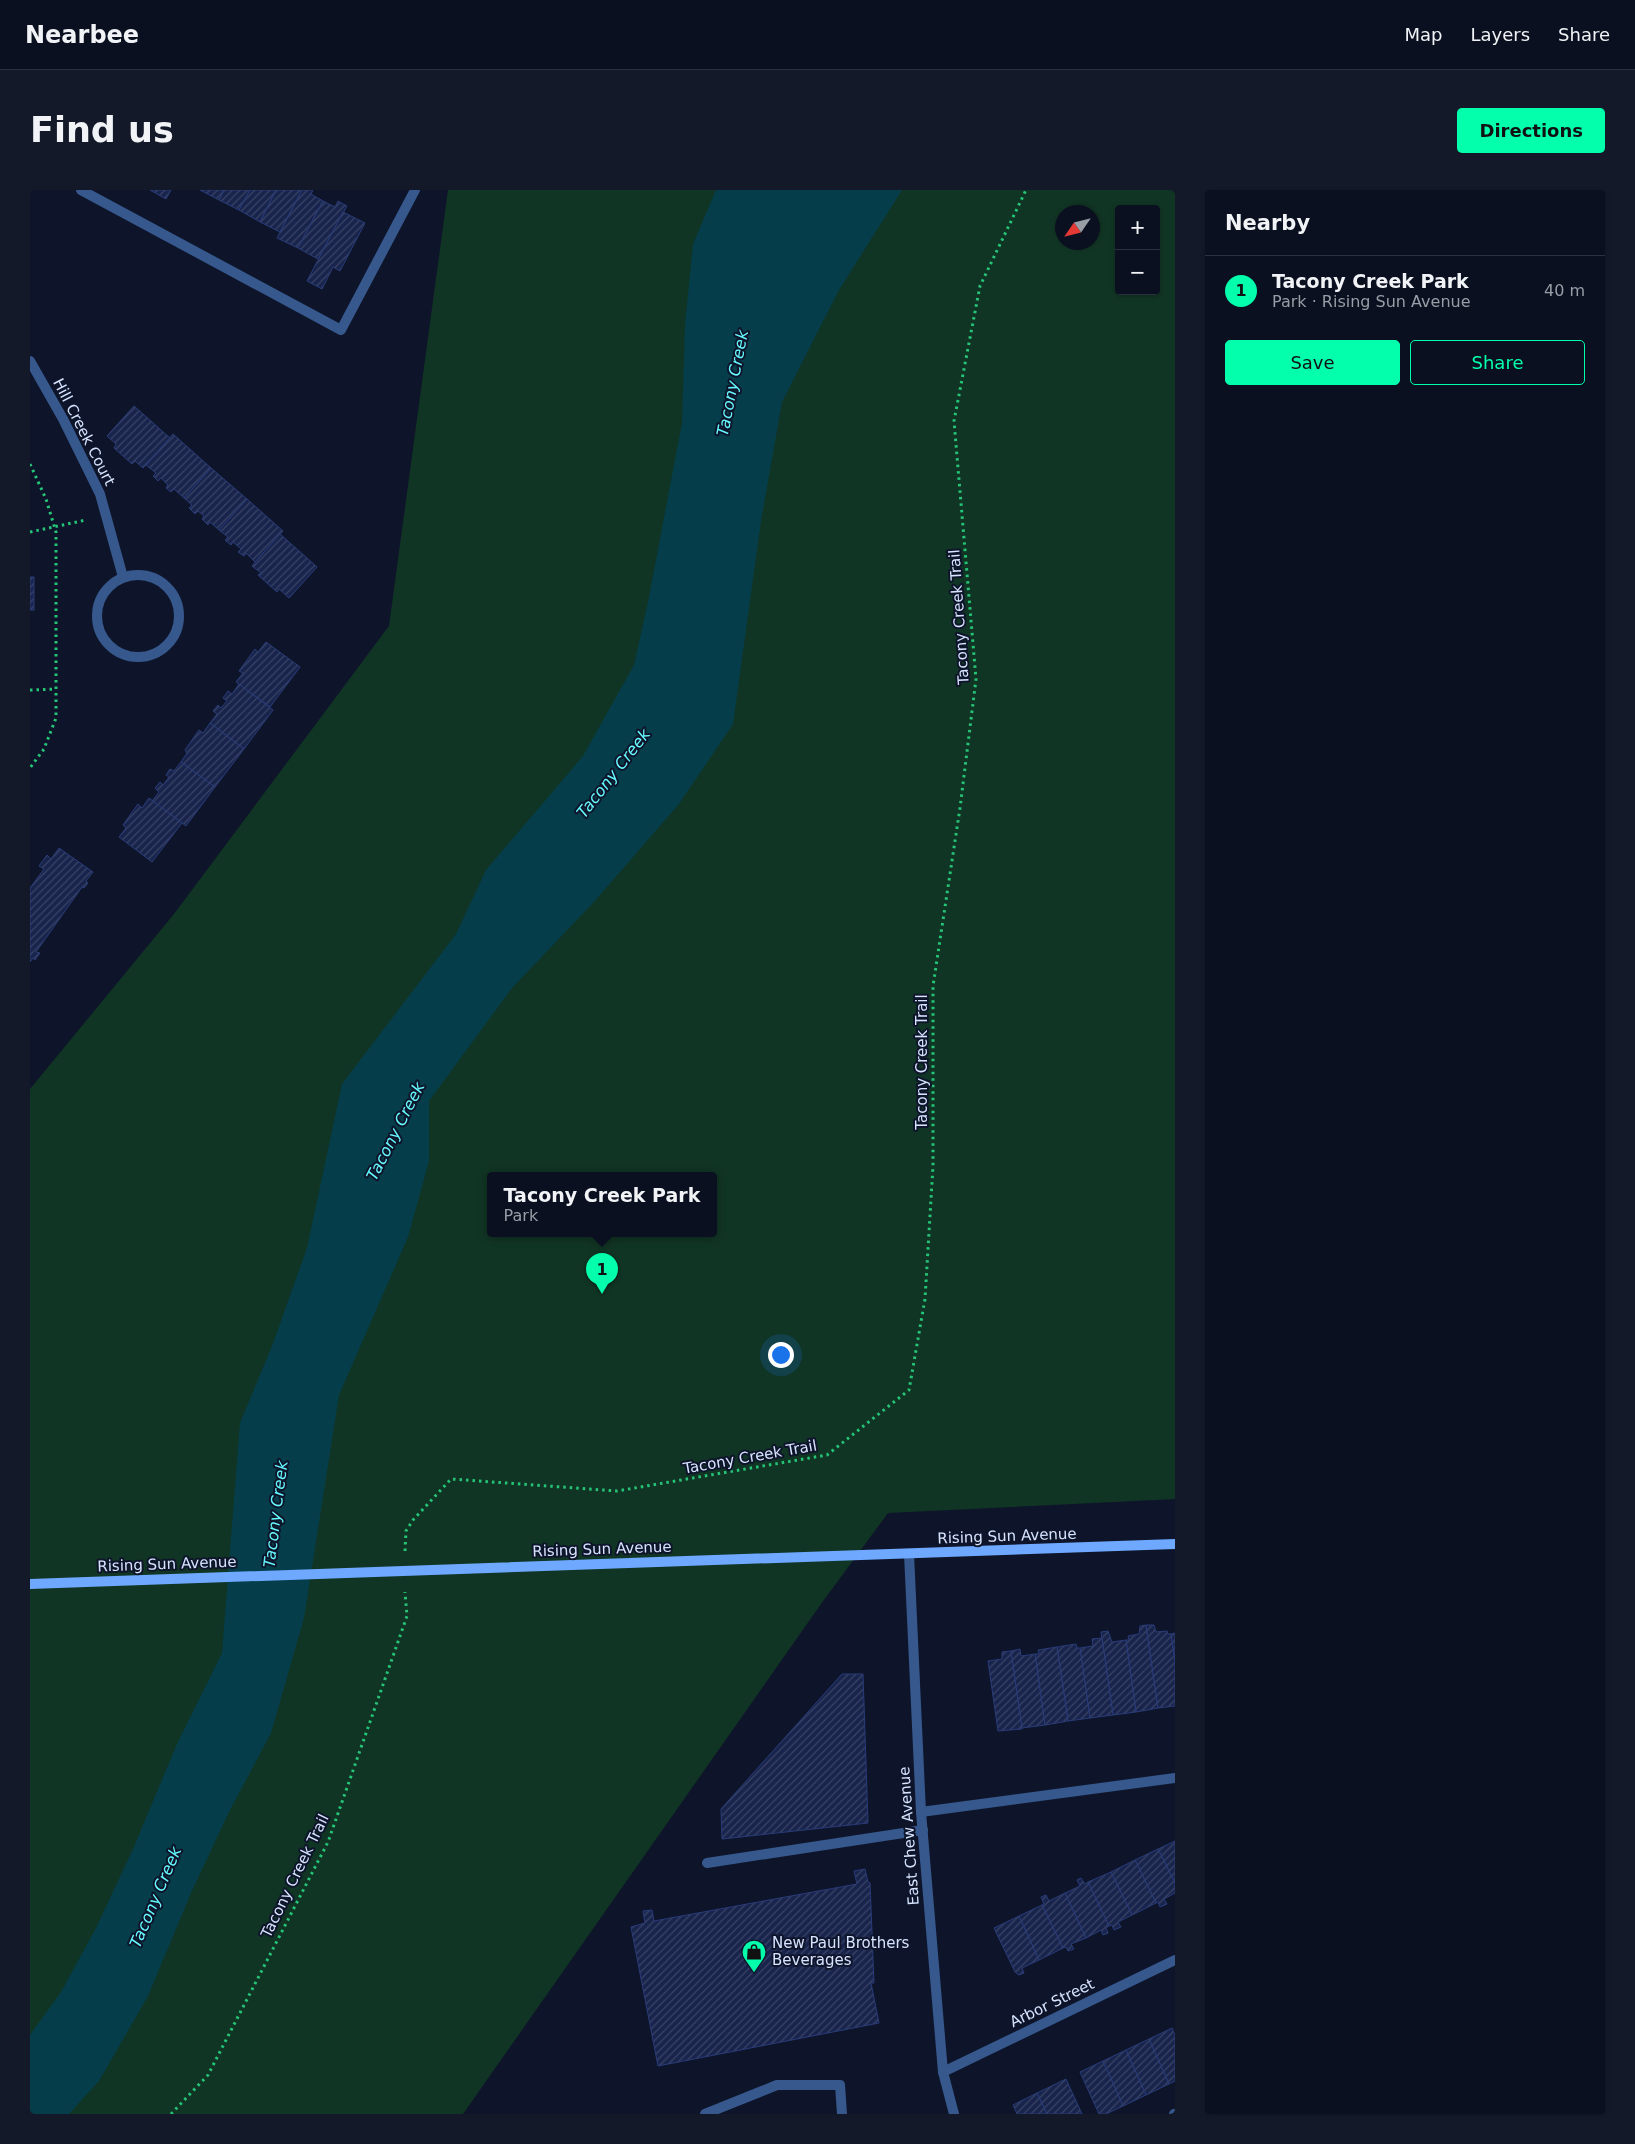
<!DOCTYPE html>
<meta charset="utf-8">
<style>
body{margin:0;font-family:"DejaVu Sans",sans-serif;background:#131929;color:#f1f3f6}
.controls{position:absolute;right:15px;top:15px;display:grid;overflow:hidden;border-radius:5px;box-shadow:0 1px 4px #0004}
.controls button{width:45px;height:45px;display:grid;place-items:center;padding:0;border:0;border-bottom:1px solid #2a303e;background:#0a1020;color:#f1f3f6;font:25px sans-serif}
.compass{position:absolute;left:1025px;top:15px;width:45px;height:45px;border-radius:50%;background:#0a1020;box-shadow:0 1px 4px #0004;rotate:235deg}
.you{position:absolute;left:750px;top:1164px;width:18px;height:18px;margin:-12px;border:4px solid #fff;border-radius:50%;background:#1a73e8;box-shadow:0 0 0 8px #1a73e833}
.badge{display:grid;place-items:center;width:32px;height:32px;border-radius:50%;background:#03ffac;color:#111;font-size:16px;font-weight:700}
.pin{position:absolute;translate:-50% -41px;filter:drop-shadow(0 1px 2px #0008)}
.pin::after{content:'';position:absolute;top:26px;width:18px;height:15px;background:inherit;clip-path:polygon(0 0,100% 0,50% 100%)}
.popup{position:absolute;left:457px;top:982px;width:230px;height:65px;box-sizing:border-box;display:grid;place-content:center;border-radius:5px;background:#0a1020;filter:drop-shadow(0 1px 4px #0005);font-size:16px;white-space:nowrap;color:#999da5}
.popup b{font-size:19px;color:#f1f3f6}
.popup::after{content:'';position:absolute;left:50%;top:100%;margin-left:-10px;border:10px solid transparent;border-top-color:#0a1020}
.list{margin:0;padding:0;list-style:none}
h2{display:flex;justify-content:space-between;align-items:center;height:65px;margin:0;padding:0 20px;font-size:21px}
h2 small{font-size:16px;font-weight:400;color:#999da5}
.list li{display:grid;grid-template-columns:32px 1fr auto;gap:15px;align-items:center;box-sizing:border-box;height:70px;padding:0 20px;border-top:1px solid #2a303e}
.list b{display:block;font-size:19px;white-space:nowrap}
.list p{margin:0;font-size:16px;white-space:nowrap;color:#999da5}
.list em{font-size:16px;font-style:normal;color:#999da5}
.actions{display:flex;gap:10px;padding:15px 20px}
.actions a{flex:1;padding:11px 0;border:1px solid #03ffac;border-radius:5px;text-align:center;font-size:18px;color:#03ffac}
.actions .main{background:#03ffac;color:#111}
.map{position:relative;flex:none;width:1145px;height:1924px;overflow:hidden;border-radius:5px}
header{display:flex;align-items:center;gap:30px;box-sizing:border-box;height:70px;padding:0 25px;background:#0a1020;border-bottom:1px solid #2a303e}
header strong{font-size:24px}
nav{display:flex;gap:28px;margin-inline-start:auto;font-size:18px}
.intro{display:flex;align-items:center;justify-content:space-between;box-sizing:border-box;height:120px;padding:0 30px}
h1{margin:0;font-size:35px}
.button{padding:12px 22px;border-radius:5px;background:#03ffac;color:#111;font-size:18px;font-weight:700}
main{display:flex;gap:30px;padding:0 30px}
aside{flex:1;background:#0a1020;border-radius:5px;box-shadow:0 1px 4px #0004}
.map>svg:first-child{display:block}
</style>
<header>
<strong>Nearbee</strong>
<nav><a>Map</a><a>Layers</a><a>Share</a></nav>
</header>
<div class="intro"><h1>Find us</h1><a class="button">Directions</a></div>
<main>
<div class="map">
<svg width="1145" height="1924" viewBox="0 0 1145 1924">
<defs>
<pattern id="building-hatch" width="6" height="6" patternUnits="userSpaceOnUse" patternTransform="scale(1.25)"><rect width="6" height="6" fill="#19244c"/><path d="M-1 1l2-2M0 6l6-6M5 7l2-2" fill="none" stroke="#3a4467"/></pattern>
</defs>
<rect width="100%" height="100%" fill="#0e152a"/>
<!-- green -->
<path fill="#113524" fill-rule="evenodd" d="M418 0H1145V1309L858 1323 791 1414 433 1924H0V899L144 724 359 436ZM1089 19H1126V101H1089ZM1032 22H1062V52H1032ZM461 985H683V1043H461Z"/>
<!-- water -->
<polygon fill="#063d4b" points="686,0 872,0 809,100 752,212 731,331 703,534 649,614 563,713 482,798 399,911 399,971 378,1047 309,1205 274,1428 241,1543 198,1624 161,1703 118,1806 69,1891 39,1924 0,1924 0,1845 31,1802 66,1738 103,1659 147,1554 192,1463 210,1233 242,1156 277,1058 312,894 426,744 456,680 553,566 604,475 618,412 652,233 655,135 663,54"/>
<!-- building -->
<g fill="url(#building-hatch)" stroke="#293c7a">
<polygon points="120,0 141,0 136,9"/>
<polygon points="170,0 194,0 189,10"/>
<polygon points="194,0 220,0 209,20 189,10"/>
<polygon points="220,0 246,0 230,32 209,20"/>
<polygon points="246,0 272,0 250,42 230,32"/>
<polygon points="272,0 283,0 281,4 293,11 268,58 247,48"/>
<polygon points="293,11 305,17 308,11 317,16 288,69 268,58"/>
<polygon points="313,22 335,33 310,81 303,77 292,99 277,91"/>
<polygon points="104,216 140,248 113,278 105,271 102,274 84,258 86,254 77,246"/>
<polygon points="143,244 181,278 154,308 144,299 141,302 136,298 138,295 131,288 128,291 123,286 126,283 116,275"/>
<polygon points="181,278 217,309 189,340 180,332 178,335 172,329 174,326 168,321 165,324 159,318 162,315 154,308"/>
<polygon points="217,309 253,341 225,372 216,363 214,366 208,362 211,359 203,352 201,355 195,350 198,347 189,340"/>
<polygon points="250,344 287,377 259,408 249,399 247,402 228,385 231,383 222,376"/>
<rect x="0" y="387" width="4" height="33"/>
<polygon points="236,452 270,477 240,517 206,492 213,483 209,481 225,459 228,462"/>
<polygon points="209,494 243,520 214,559 180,533 187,524 183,521 188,515 191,518 197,511 193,508 198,501 202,504"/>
<polygon points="180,533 214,559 185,597 151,572 157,563 155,560 169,540 173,543"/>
<polygon points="151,572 185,597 156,636 122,611 129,602 125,598 130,592 133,595 139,587 136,585 140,579 144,581"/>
<polygon points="119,608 152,633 122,672 89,647 96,638 93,635 108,614 112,618"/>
<polygon points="29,658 63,682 56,691 58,693 54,698 52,697 6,762 10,763 5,770 3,768 0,772 0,698 14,679 9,676 17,665 21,669"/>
<polygon points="1116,1435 1128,1518 1106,1522 1096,1450 1099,1450 1098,1446 1109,1444 1110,1436"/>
<polygon points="1116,1435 1124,1435 1126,1442 1137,1441 1138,1444 1141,1444 1145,1471 1145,1516 1128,1518"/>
<polygon points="1078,1441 1082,1452 1096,1450 1106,1522 1083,1525 1071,1442"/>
<polygon points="1145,1443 1145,1471 1141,1444"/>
<polygon points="1072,1448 1083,1525 1060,1528 1050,1458 1063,1456 1062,1449"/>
<polygon points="1046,1454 1047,1458 1050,1458 1060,1528 1038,1531 1027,1457"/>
<polygon points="1027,1457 1038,1531 1015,1535 1005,1464 1009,1464 1008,1460"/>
<polygon points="990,1459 991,1466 1005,1464 1015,1535 992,1538 981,1461"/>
<polygon points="981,1461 992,1539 968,1541 958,1471 972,1469 972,1462"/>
<polygon points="812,1484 833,1484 838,1633 692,1649 691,1619"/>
<polygon points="1145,1651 1145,1693 1128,1659"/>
<polygon points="1128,1659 1145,1693 1145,1703 1134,1709 1137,1714 1130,1717 1128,1712 1126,1713 1105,1670"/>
<polygon points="1105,1670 1126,1713 1102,1725 1081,1682"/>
<polygon points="835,1679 838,1692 840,1693 844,1793 841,1793 849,1833 628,1876 601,1737 615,1733 613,1721 622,1720 624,1731 827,1694 824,1681"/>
<polygon points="1081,1682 1102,1725 1088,1732 1091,1737 1084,1740 1082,1735 1079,1736 1058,1692"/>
<polygon points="1051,1688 1055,1694 1058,1692 1079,1736 1076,1738 1078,1743 1073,1745 1071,1740 1056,1748 1035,1703 1050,1696 1047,1690"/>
<polygon points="1035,1703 1056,1748 1041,1754 1044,1759 1038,1761 1036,1757 1033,1758 1012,1715 1014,1714 1011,1707 1016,1705 1019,1711"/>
<polygon points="1012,1715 1033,1758 1009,1770 989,1726"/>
<polygon points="989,1726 1009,1770 992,1778 994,1783 989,1785 985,1782 964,1738"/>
<polygon points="1142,1838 1145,1845 1145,1891 1139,1894 1119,1849"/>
<polygon points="1119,1849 1139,1894 1116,1905 1096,1860"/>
<polygon points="1096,1860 1116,1905 1093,1916 1073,1871"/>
<polygon points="1073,1871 1093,1916 1076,1924 1069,1924 1050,1882"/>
<polygon points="1036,1889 1052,1924 1017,1924 1007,1903"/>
<polygon points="1007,1903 1017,1924 987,1924 983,1915"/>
</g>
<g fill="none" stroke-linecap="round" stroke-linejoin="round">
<!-- path -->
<g stroke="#26c477" stroke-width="3" stroke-dasharray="2.5 4" stroke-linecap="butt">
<polyline points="0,274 16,309 26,342 26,528 14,559 0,578"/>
<polyline points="0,342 56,330"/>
<polyline points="0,500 26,499"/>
<polyline points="375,1361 376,1341 383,1330 421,1289 587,1301 797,1265 879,1200 895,1109 903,976 903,796 930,618 946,489 924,231 950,96 996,0"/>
<polyline points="141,1924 178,1885 298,1652 377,1426 375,1402"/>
</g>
<!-- lane -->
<g stroke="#36588d" stroke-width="10">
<polyline points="51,0 311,140 385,0"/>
<polyline points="891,1622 1145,1588"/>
<polyline points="677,1673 893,1640"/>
<polyline points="675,1924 747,1895 810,1895 812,1924"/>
<polyline points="1144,1924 1145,1924"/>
</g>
<!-- street -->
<g stroke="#36588d" stroke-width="10">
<polyline points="0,171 33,229 70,304 93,387"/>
<circle cx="108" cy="426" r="41"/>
<polyline points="879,1364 891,1622 913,1882 924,1924"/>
<polyline points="913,1882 1145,1770"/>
</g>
<!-- secondary -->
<polyline stroke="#6ea9ff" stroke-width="10" points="0,1394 1145,1354"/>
</g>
<!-- icons -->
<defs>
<symbol id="shop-pin" viewBox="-11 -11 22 30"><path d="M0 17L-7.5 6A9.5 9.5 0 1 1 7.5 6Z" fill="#03ffac" stroke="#0e152a"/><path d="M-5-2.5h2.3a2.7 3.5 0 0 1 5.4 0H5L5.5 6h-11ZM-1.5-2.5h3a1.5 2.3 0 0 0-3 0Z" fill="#111"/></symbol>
</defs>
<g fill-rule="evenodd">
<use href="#shop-pin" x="710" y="1748" width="28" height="38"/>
</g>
<g text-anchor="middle" stroke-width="4" stroke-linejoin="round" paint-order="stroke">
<!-- street labels -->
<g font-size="15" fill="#d7e4ff" stroke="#0e152a">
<text transform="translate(54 242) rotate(63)" y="5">Hill Creek Court</text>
<text transform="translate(929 427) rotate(-94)" y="5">Tacony Creek Trail</text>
<text transform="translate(892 872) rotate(-90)" y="5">Tacony Creek Trail</text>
<text transform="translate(720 1267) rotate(-10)" y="5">Tacony Creek Trail</text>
<text transform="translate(977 1346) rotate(-2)" y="5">Rising Sun Avenue</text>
<text transform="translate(572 1359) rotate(-2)" y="5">Rising Sun Avenue</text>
<text transform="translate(137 1374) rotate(-2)" y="5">Rising Sun Avenue</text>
<text transform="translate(879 1646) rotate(-94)" y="5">East Chew Avenue</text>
<text transform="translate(265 1686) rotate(-64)" y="5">Tacony Creek Trail</text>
<text transform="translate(1022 1813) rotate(-26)" y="5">Arbor Street</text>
</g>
<!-- poi labels -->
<g font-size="15" fill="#d7e4ff" stroke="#0e152a" text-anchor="start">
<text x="742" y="1758">New Paul Brothers<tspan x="742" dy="17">Beverages</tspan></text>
</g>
<!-- water labels -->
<g font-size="16" font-style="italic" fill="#65faff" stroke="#0e152a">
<text transform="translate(702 193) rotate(-79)" y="6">Tacony Creek</text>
<text transform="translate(583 583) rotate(-52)" y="6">Tacony Creek</text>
<text transform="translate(365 941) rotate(-63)" y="6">Tacony Creek</text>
<text transform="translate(245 1324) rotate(-83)" y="6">Tacony Creek</text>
<text transform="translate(125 1707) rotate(-67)" y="6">Tacony Creek</text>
</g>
</g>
</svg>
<div class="controls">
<button>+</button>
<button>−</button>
</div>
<svg class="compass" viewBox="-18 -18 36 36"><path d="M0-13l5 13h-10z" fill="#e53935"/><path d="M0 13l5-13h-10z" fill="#999da5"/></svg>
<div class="you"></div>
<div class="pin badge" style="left:572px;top:1104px">1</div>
<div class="popup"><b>Tacony Creek Park</b>Park</div>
</div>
<aside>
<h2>Nearby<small></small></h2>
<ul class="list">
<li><span class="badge">1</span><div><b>Tacony Creek Park</b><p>Park · Rising Sun Avenue</p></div><em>40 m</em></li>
</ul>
<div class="actions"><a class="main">Save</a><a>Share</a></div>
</aside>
</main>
